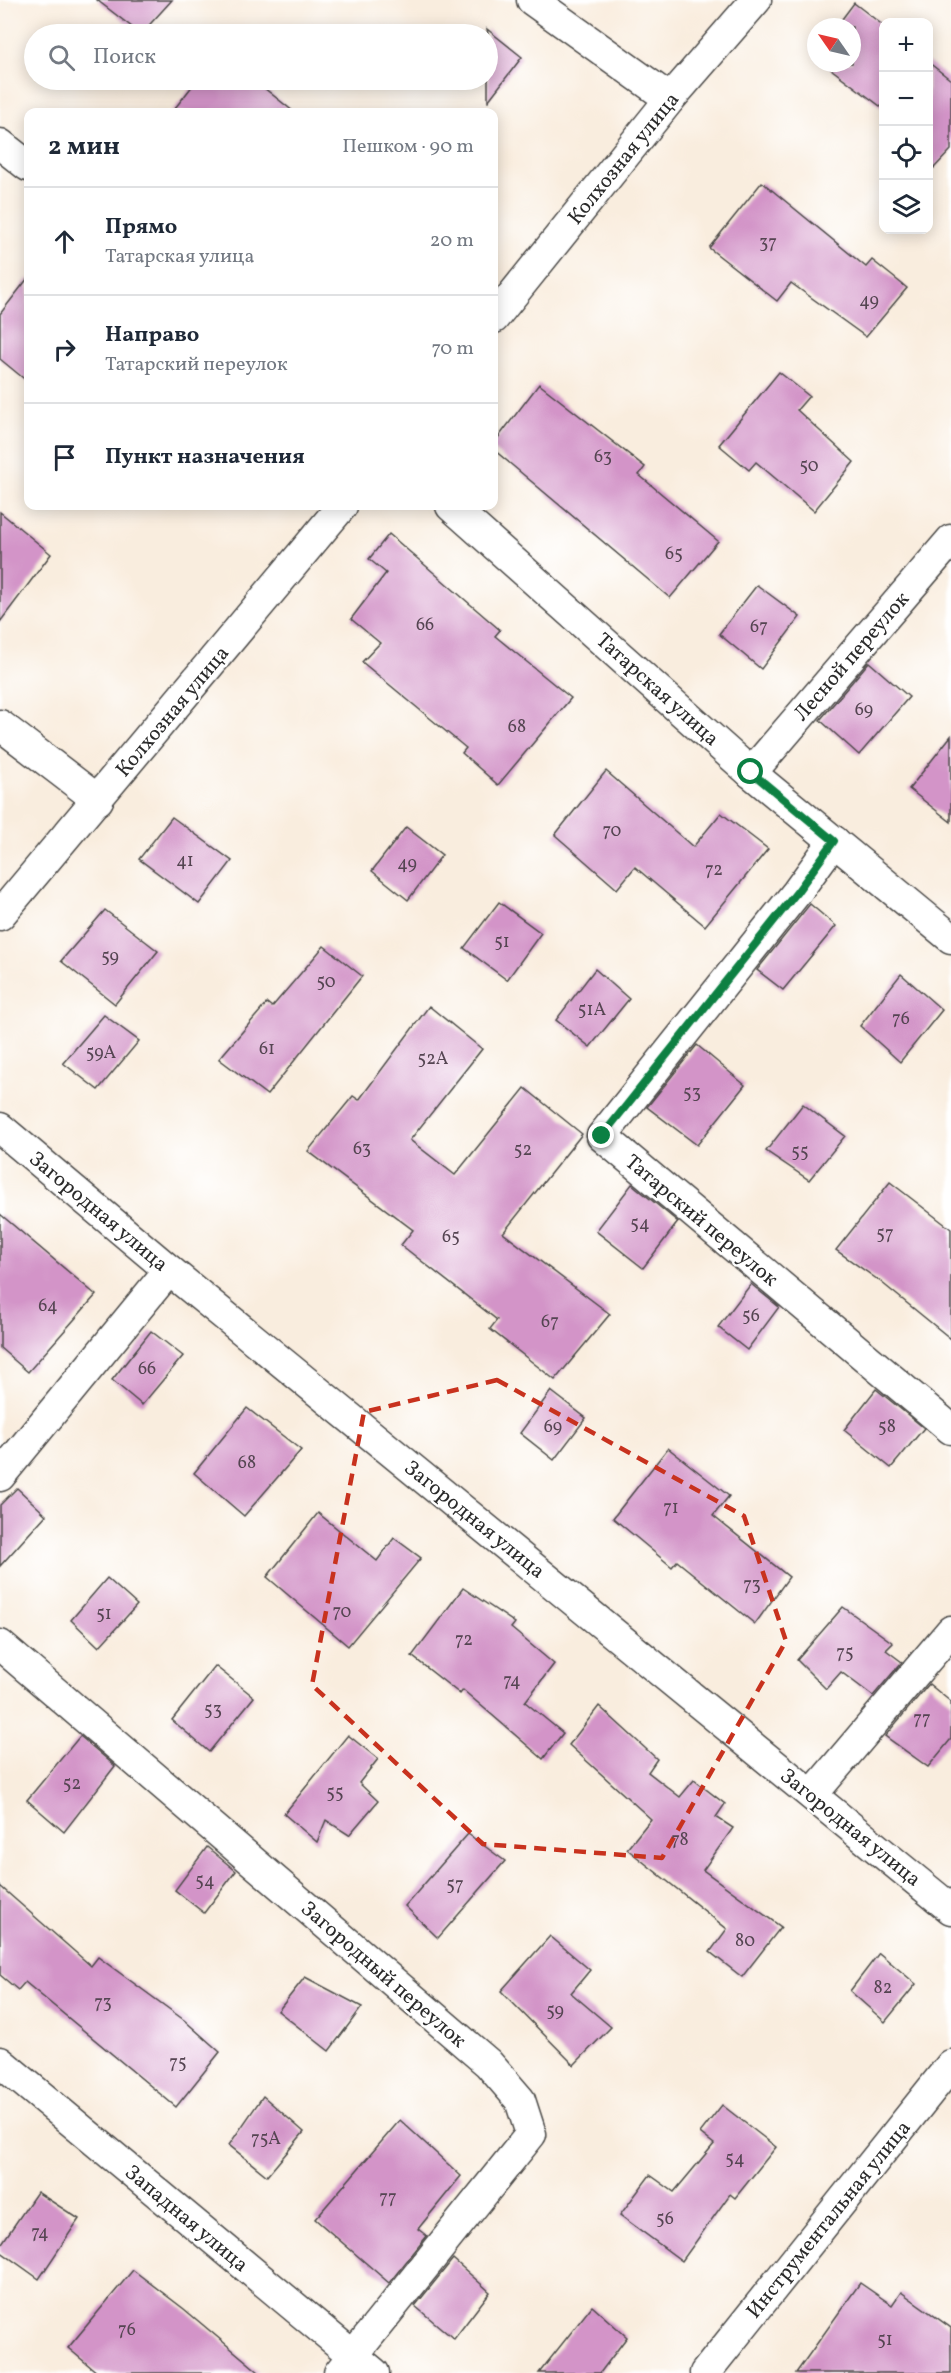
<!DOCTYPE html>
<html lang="ru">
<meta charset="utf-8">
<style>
body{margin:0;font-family:Vollkorn,serif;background:#f6f6f7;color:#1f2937}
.controls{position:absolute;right:18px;top:18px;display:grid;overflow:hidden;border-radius:12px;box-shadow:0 3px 15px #0003}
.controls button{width:54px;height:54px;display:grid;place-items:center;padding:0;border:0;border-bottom:2px solid #e0e1e3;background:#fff;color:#1f2937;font:30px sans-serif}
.compass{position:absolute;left:807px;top:18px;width:54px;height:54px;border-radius:50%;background:#fff;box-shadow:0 3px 15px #0003;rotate:304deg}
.stop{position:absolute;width:18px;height:18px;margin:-14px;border:4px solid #0b8043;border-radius:50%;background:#fff}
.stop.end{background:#0b8043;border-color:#fff;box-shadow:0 2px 6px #0008}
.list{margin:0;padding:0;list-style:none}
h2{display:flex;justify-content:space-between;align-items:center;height:78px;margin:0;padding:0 24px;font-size:26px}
h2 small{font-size:20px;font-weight:400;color:#747a83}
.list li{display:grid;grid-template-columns:39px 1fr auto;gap:18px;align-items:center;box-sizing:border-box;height:108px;padding:0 24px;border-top:2px solid #e0e1e3}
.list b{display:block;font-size:22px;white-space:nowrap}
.list p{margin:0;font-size:20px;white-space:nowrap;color:#747a83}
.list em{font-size:20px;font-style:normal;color:#747a83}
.icon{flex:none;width:33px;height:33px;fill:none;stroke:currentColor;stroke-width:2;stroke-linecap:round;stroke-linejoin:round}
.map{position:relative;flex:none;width:951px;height:2373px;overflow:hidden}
.search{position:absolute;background:#fff;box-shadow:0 3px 15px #0003;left:24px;top:24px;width:474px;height:66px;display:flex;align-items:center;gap:15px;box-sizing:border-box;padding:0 21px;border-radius:33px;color:#747a83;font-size:22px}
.panel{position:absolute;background:#fff;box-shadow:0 3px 15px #0003;left:24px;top:108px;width:474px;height:402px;border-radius:12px}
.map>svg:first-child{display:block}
</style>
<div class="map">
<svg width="951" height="2373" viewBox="0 0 951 2373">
<rect width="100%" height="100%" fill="#fff"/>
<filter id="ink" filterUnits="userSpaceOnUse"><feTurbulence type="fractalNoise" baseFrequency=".0167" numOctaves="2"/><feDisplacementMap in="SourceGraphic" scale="12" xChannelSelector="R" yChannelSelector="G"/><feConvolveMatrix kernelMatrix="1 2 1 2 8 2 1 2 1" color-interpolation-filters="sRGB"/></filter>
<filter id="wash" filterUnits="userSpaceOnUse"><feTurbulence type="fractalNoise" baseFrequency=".008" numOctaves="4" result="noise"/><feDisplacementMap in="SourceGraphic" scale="24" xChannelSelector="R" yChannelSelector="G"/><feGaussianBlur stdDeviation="1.35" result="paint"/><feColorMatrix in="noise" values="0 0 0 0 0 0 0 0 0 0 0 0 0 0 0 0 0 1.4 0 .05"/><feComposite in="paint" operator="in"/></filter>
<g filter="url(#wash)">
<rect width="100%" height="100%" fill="#f9edde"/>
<g id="blocks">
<!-- building -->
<g fill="#d394c8">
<polygon points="97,0 172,0 141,34"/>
<polygon points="854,3 884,26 884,109 823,63 852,63 852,27 836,27"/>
<polygon points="487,29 522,57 488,101 488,34"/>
<polygon points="928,62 951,80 951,150 934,168 928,163"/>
<polygon points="197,80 254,80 294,112 172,112"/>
<polygon points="762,182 866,267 872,260 907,288 866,337 791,283 777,301 709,248"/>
<polygon points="28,278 28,382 0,359 0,314"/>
<polygon points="779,372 809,396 797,410 854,462 814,511 756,462 749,470 719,445"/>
<polygon points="539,384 645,467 639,475 718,541 670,598 494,450 494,443"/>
<polygon points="0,512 51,554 0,622"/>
<polygon points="389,534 500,630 495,636 571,698 498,785 462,753 466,748 362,662 380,643 351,619 386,573 369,559"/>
<polygon points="757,585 800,617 761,669 719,634"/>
<polygon points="869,662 909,697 859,755 820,720"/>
<polygon points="951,736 951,822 909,789"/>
<polygon points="606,771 693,847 721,813 768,849 705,926 635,867 617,889 555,835"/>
<polygon points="172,817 232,861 199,904 139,859"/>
<polygon points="406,827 442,855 408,900 372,871"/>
<polygon points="499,902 541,933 507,980 464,948"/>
<polygon points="810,904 836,926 783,990 757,970"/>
<polygon points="105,910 158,951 115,1004 61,961"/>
<polygon points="324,946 362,976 267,1095 219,1059 267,1003 272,1007"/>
<polygon points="595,969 629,999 590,1047 556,1020"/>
<polygon points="901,974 942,1010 900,1062 860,1026"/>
<polygon points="429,1006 482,1049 410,1140 455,1175 525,1088 582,1134 503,1233 610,1314 555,1380 490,1329 497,1320 401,1245 413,1230 308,1151 353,1096 359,1100"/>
<polygon points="104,1015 139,1041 98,1090 63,1063"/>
<polygon points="697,1045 745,1085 697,1145 647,1107"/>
<polygon points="803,1104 845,1136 809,1180 766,1151"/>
<polygon points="890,1182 951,1229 951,1339 881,1282 836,1250"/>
<polygon points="632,1184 678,1222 643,1268 596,1231"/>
<polygon points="0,1214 96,1295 28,1372 0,1348"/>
<polygon points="751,1284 779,1307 747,1350 718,1327"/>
<polygon points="151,1331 183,1356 142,1405 112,1380"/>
<polygon points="876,1389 924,1428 891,1468 844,1430"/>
<polygon points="551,1391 586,1418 554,1460 520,1433"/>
<polygon points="247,1408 301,1450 244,1516 194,1473"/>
<polygon points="668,1448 729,1496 713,1516 789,1577 755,1624 677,1561 672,1567 613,1518"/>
<polygon points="17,1488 46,1515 0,1566 0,1505"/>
<polygon points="318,1513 377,1561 394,1538 421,1558 348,1646 267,1577"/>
<polygon points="107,1578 137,1605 99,1647 71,1620"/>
<polygon points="463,1588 515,1623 511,1628 554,1664 525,1702 563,1733 543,1759 463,1690 460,1694 412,1656"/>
<polygon points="843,1607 893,1643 886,1650 902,1662 873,1696 841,1672 826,1689 797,1660"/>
<polygon points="215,1666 254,1697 209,1752 172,1720"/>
<polygon points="929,1684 951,1702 951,1739 928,1767 885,1736"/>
<polygon points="599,1706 657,1759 648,1772 680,1797 694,1780 725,1804 716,1817 733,1828 703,1870 781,1927 742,1977 710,1952 727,1929 627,1849 651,1819 569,1745"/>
<polygon points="348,1735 378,1759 359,1783 378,1801 349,1835 326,1820 317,1842 284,1814"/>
<polygon points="80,1736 115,1766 64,1832 27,1800"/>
<polygon points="468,1834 505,1861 438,1938 405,1906"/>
<polygon points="207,1847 236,1871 204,1913 175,1890"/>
<polygon points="0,1886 91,1966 98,1957 184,2020 220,2052 176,2107 25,1982 18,1990 0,1975"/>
<polygon points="550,1936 590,1970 571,1993 611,2027 574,2065 501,1991"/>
<polygon points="879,1953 916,1984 885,2022 850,1991"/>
<polygon points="305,1977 362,2007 329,2051 278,2011"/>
<polygon points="263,2096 304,2132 267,2176 229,2145"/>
<polygon points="722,2105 776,2147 735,2198 730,2194 682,2261 620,2215 650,2175 674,2192 714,2144 700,2133"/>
<polygon points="400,2120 461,2176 418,2229 427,2236 389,2283 315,2219"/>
<polygon points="37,2192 79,2219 39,2279 0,2251 0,2246"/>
<polygon points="453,2259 490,2292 454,2339 415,2306"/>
<polygon points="133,2270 184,2309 260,2373 98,2373 68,2348"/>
<polygon points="860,2283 892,2305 901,2292 951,2328 951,2373 796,2373"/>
<polygon points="592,2306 627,2337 600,2373 539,2373"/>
</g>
</g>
</g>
<g filter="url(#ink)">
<use href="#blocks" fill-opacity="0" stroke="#4a4846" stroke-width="1.5"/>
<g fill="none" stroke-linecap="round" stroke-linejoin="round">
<defs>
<g id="street">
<polyline points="532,0 670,99"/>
<polyline points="0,144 28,166"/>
<polyline points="494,318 670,99 756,0"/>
<polyline points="451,506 751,773 951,938"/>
<polyline points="0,725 98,800"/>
<polyline points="751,773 951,540"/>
<polyline points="834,841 797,892 602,1136 951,1429"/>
<polyline points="0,915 342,506"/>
<polyline points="0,1128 169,1270 951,1909"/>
<polyline points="0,1476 169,1270"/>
<polyline points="0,1645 488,2063 520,2100 531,2134 339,2373"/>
<polyline points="812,1795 951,1631"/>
<polyline points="0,2062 374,2373"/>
<polyline points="705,2373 951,2065"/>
</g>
</defs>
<!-- street casing -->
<use href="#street" stroke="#4a4846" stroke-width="33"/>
<!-- street -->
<use href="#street" stroke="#fff" stroke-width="30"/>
</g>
</g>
<g fill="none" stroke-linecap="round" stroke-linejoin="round" filter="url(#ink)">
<!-- route -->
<polyline stroke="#0b8043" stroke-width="8" points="602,1136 797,892 834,841 751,772"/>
</g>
<!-- marked area -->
<path fill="none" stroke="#c8321e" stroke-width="4.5" stroke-dasharray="12 8" stroke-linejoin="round" d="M497 1380 744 1516 786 1641 662 1858 483 1844 312 1685 364 1412Z"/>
<g text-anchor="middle" stroke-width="4.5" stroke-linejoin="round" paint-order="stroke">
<!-- number labels -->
<g font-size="18" fill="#554552">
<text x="768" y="248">37</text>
<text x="869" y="306">49</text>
<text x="603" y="462">63</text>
<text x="809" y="471">50</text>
<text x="674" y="559">65</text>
<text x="425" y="630">66</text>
<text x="759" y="632">67</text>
<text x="864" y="715">69</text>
<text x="517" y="732">68</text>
<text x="612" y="836">70</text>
<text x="185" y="866">41</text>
<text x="407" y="869">49</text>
<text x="714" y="875">72</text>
<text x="502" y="947">51</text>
<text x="110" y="962">59</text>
<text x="326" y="987">50</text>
<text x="592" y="1015">51А</text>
<text x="901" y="1024">76</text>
<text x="267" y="1054">61</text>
<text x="101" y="1058">59А</text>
<text x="433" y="1064">52А</text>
<text x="692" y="1098">53</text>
<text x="362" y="1154">63</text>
<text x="523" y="1155">52</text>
<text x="800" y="1157">55</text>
<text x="640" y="1229">54</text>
<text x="885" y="1239">57</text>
<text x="451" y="1242">65</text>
<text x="48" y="1311">64</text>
<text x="751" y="1321">56</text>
<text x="550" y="1327">67</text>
<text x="147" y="1374">66</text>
<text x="553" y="1432">69</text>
<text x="887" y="1432">58</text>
<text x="247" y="1468">68</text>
<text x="671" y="1513">71</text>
<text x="752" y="1590">73</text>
<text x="342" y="1617">70</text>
<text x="104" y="1619">51</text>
<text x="464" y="1645">72</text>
<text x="845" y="1658">75</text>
<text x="512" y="1686">74</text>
<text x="213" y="1715">53</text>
<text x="922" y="1724">77</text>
<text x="72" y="1789">52</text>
<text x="335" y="1798">55</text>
<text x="680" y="1845">78</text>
<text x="205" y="1886">54</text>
<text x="455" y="1890">57</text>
<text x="745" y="1946">80</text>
<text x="883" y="1993">82</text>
<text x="103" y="2008">73</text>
<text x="555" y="2016">59</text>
<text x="178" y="2068">75</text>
<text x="266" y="2144">75А</text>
<text x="735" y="2164">54</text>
<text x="388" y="2203">77</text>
<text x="665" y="2224">56</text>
<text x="40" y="2238">74</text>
<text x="127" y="2335">76</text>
<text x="885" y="2345">51</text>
</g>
<!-- street labels -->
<g font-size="21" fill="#2b2b2b" stroke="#fff">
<text transform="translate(623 158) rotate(-51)" y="7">Колхозная улица</text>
<text transform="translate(851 656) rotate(-49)" y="7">Лесной переулок</text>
<text transform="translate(658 689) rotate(42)" y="7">Татарская улица</text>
<text transform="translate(172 711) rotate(-50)" y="7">Колхозная улица</text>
<text transform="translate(99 1211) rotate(40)" y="7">Загородная улица</text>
<text transform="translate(702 1220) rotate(40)" y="7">Татарский переулок</text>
<text transform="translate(475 1519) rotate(39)" y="7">Загородная улица</text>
<text transform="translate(851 1827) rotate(39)" y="7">Загородная улица</text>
<text transform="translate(384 1974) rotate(41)" y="7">Загородный переулок</text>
<text transform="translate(187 2218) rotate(40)" y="7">Западная улица</text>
<text transform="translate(828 2219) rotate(-51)" y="7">Инструментальная улица</text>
</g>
</g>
</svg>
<div class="controls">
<button>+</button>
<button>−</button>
<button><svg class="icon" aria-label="locate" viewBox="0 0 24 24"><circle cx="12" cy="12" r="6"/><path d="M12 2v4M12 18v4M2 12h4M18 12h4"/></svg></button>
<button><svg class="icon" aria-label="layers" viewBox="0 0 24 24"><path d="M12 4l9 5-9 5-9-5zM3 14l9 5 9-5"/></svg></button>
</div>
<svg class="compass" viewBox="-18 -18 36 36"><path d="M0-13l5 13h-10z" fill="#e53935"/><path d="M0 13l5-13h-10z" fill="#747a83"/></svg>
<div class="stop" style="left:751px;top:772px"></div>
<div class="stop end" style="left:602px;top:1136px"></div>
<div class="search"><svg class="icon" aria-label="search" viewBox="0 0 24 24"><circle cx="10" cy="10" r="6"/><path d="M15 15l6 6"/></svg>Поиск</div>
<section class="panel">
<h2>2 мин<small>Пешком · 90 m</small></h2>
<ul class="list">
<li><svg class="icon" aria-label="ahead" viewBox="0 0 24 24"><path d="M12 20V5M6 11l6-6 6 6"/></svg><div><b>Прямо</b><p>Татарская улица</p></div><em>20 m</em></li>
<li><svg class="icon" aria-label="right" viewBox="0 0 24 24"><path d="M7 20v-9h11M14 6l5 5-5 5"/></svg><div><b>Направо</b><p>Татарский переулок</p></div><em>70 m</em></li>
<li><svg class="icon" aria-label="arrive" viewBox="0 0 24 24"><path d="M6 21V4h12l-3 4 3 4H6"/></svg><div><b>Пункт назначения</b></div></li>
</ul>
</section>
</div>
